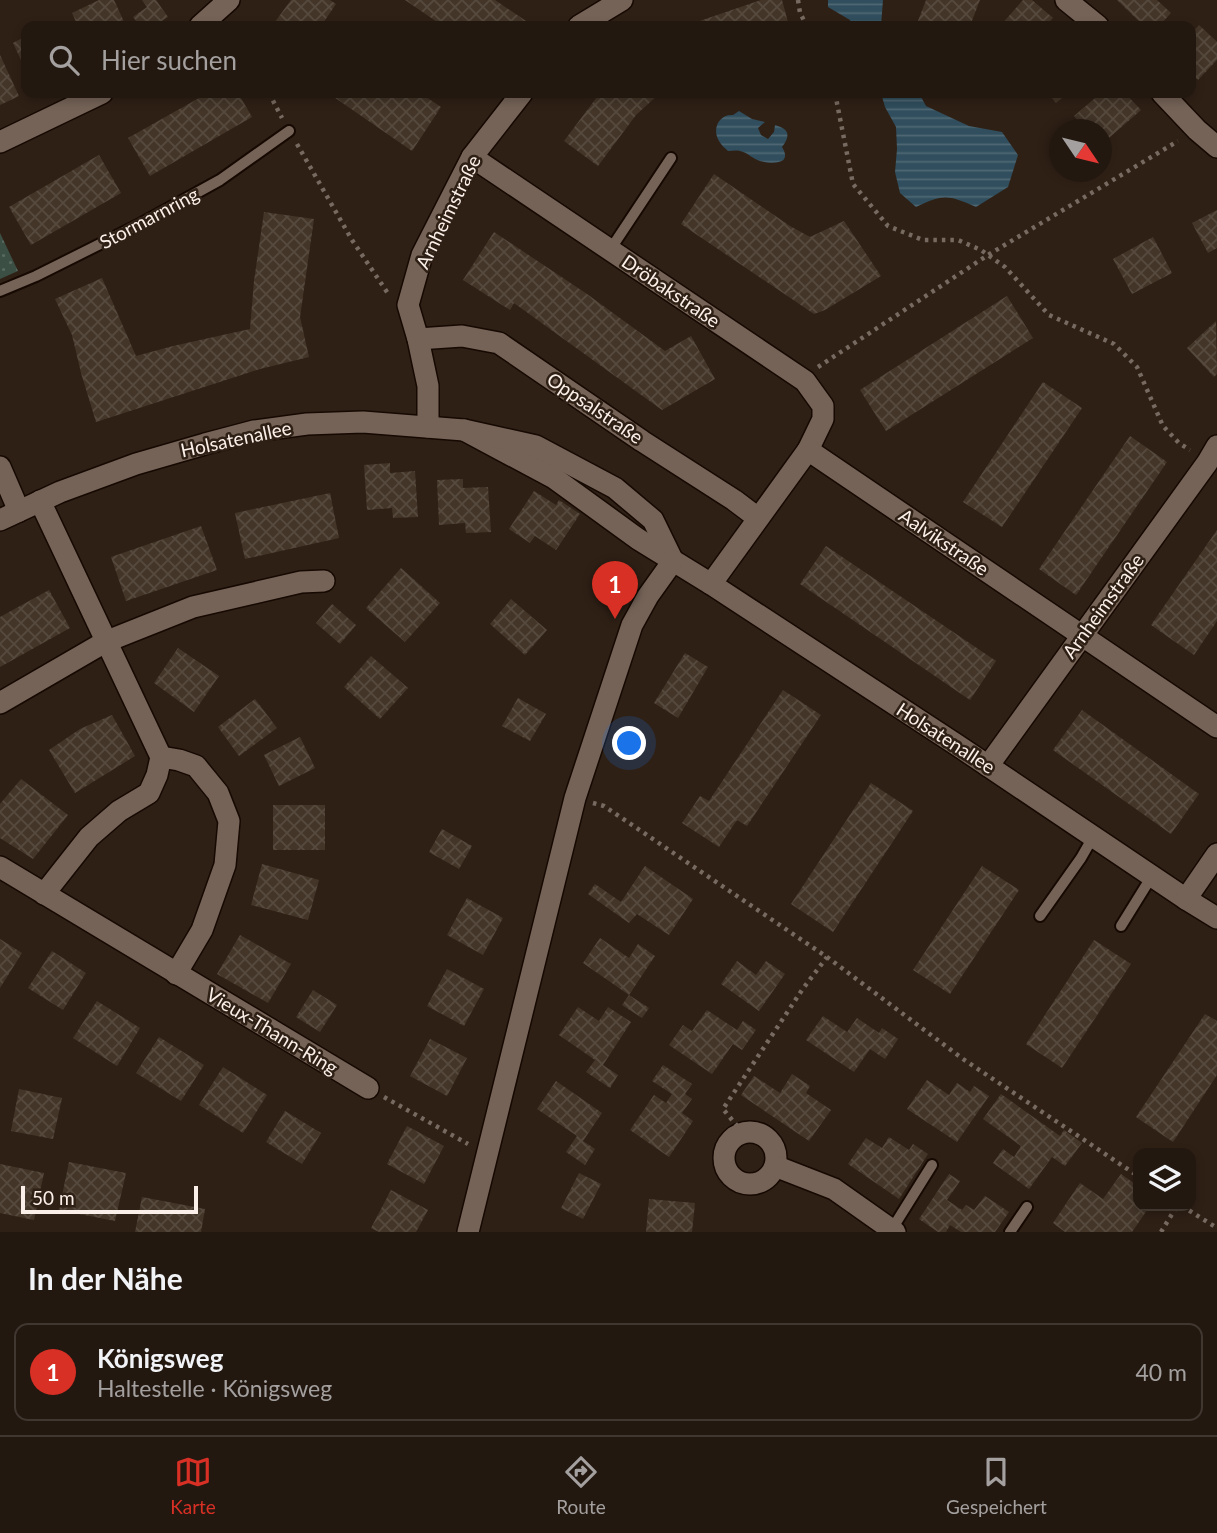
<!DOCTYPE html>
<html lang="de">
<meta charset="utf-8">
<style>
body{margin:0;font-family:Lato,sans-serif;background:#2f251e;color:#f1f3f6}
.controls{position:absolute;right:21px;bottom:21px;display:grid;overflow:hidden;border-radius:14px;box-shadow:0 4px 10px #0003}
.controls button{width:63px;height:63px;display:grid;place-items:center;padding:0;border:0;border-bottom:2px solid #403730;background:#231810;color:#f1f3f6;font:35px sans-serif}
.compass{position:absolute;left:1049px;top:119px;width:63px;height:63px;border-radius:50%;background:#231810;box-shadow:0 4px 10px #0003;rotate:125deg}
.scale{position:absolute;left:21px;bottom:18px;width:177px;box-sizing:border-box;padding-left:7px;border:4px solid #fbf0e9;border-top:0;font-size:19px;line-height:24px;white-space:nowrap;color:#fbf0e9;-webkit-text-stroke:5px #2f2015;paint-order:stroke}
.you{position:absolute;left:630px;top:744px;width:24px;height:24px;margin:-18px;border:5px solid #fff;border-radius:50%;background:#1a73e8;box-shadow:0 0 0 10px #1a73e833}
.badge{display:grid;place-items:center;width:46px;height:46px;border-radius:50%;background:#d93025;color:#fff;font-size:23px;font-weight:700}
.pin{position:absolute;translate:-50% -58px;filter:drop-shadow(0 2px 4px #0008)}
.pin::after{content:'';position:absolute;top:37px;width:24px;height:21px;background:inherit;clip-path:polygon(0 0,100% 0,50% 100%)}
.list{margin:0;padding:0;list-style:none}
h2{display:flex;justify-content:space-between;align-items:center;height:91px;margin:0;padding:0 28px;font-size:30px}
h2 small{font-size:23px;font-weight:400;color:#a3a09f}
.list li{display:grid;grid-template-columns:46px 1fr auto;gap:21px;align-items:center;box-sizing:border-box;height:98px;margin:0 14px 14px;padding:0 14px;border:2px solid #403730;border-radius:14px}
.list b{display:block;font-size:26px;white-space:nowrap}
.list p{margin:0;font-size:23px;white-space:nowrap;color:#a3a09f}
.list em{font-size:23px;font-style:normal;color:#a3a09f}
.icon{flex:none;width:38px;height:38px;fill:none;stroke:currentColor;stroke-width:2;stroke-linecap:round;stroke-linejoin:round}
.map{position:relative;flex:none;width:1217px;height:1232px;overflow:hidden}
.search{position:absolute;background:#231810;box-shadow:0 4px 10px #0003;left:21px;right:21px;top:21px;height:77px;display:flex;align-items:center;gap:18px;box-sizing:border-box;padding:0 24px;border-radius:14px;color:#a3a09f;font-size:26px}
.sheet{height:203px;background:#231810}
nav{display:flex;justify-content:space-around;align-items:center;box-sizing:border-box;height:98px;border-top:2px solid #403730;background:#231810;font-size:19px;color:#a3a09f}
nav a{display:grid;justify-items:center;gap:4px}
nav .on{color:#d93025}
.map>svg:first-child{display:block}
</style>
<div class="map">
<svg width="1217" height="1232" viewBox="0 0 1217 1232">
<defs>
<pattern id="park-dots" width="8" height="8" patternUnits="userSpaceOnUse" patternTransform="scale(1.75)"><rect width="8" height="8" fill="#3b4f44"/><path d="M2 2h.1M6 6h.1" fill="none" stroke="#58695f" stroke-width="1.8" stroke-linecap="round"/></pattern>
<pattern id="water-rules" width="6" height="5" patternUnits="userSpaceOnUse" patternTransform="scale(1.75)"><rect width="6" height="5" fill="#304e5d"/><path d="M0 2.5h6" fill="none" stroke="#4f6874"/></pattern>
<pattern id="building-cross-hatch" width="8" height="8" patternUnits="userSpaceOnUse" patternTransform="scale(1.75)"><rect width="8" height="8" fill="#433528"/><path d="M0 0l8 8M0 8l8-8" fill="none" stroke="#56493d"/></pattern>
</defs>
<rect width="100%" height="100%" fill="#2f2015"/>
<!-- park -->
<polygon fill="url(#park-dots)" points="0,233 18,271 0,279"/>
<!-- water -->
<g fill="url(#water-rules)">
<polygon points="828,0 883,0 881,26 853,26 850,20 828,7"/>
<path d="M881 93H919L926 106 969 126 1002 132 1018 155 1008 187 976 207C948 195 944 194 916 207L900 193 895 172 897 149 896 127 885 107Z"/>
<path d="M739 111 752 119 765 122 758 128 761 135 768 139 774 132 775 125C789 129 791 135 782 147 793 165 772 164 760 161 753 159 747 152 740 151 736 150 732 151 728 151 725 148 721 145 719 141 712 130 718 114 733 115Z"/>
</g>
<!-- building -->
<g fill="url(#building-cross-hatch)">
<polygon points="99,0 114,0 126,26 78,26 72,13"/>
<polygon points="142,0 156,0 168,17 154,26 140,26 133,17 147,7"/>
<polygon points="291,0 330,0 336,4 321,26 272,26"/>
<polygon points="405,0 495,0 526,21 522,26 443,26"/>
<polygon points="761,0 782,0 789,26 685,26"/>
<polygon points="926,0 980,0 970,26 916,26"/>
<polygon points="1023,0 1032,0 1053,18 1045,26 1000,26"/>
<polygon points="1117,0 1157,0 1171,13 1159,26 1144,26"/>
<polygon points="1199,25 1217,42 1217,60 1198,80 1191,73 1191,34"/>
<polygon points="26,36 26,71 13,43"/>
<polygon points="0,55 19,96 0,105"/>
<polygon points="208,93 238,93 252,117 150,176 128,138"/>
<polygon points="328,93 420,93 441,107 412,151"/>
<polygon points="600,93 660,93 636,115 598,166 564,141"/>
<polygon points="1048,93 1068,93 1056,103"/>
<polygon points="1101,93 1125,93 1141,110 1102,144 1102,130 1086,130 1074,116"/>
<polygon points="99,155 121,193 31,245 9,207"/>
<polygon points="714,174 790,226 810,237 844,221 881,276 825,310 814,314 681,224"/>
<polygon points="1217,210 1217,248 1208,253 1192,223"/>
<polygon points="264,212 314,219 300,317 309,357 260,369 96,422 81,373 72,335 55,299 102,278 136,356 173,346 250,329 254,281"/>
<polygon points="494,232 587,294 665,351 691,336 715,379 662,410 514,303 510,310 463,280"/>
<polygon points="1153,237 1172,273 1132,294 1113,259"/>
<polygon points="1007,296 1033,338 886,431 860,390"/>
<polygon points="1216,321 1217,374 1214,377 1187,348"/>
<polygon points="1043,382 1082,408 1002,527 963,502"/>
<polygon points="1130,436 1167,462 1076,595 1039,569"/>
<polygon points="390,463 390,473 415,471 418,517 393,518 392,508 367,510 364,465"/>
<polygon points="463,479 463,488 488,487 491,532 466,533 465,523 439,525 437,480"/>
<polygon points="534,491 556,505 559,500 580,514 556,550 535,536 530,543 509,529"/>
<polygon points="330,493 339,538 245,559 235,513"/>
<polygon points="201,526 217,570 126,601 111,557"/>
<polygon points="1217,530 1217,621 1194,655 1151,625"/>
<polygon points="826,546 996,661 970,700 800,584"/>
<polygon points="401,568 440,603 405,642 366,608"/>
<polygon points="49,590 70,628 0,667 0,617"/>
<polygon points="511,599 547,630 525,655 490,624"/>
<polygon points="332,604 356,625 340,644 316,623"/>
<polygon points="178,648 219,676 194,712 154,683"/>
<polygon points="685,653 708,667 678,718 654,703"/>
<polygon points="371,656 408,688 380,719 344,687"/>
<polygon points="783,690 821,715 747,826 737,820 719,847 682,823 700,796 709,801"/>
<polygon points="518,698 546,714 530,741 502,726"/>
<polygon points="255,699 277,728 239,756 218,727"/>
<polygon points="1082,710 1199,794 1171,834 1053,750"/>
<polygon points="112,715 135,756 75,793 49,750 80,729"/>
<polygon points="300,737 315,768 279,786 264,755"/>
<polygon points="21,779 68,815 33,859 0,838 0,804"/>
<polygon points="871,783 913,811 833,932 791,904"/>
<rect x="273" y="805" width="52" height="45"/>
<polygon points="442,829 472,846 459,869 429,852"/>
<polygon points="262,864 319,880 308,920 251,905"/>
<polygon points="645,866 693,899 669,935 637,914 629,923 588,894 595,884 621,902"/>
<polygon points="982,866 1019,890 950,994 913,970"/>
<polygon points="467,898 503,918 483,955 447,935"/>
<polygon points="240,935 291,964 268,1003 217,974"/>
<polygon points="600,938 629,958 638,944 655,956 629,995 583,963"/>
<polygon points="0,939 22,953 0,988"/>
<polygon points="1094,940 1131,964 1062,1068 1026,1044"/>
<polygon points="52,951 86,973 63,1010 28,988"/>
<polygon points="737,961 756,975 766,961 785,974 759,1011 721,984"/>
<polygon points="447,969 484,989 464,1026 427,1006"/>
<polygon points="313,990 337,1005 320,1032 296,1017"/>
<polygon points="629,995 649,1008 642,1018 622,1005"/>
<polygon points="97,1001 140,1028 117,1066 73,1038"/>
<polygon points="578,1007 599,1021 608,1007 631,1022 603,1065 618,1075 610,1088 586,1072 595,1060 559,1035"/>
<polygon points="707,1010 737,1030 743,1021 756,1030 742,1050 733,1044 712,1074 669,1045 683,1025 692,1031"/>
<polygon points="1205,1014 1217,1021 1217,1075 1173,1142 1136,1117"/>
<polygon points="823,1016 847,1032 857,1018 879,1033 882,1028 898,1039 885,1059 870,1049 854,1072 806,1040"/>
<polygon points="159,1037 204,1065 181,1101 136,1073"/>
<polygon points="430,1039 467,1058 447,1096 410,1076"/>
<polygon points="663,1065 692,1084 685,1094 692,1099 682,1113 693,1121 669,1157 630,1130 654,1095 666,1103 672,1094 652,1081"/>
<polygon points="223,1067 267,1095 243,1133 199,1105"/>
<polygon points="792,1074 810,1086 806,1093 831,1110 809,1141 741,1095 754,1076 780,1093"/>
<polygon points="927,1080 949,1095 957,1083 970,1092 974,1086 989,1096 957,1142 907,1109"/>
<polygon points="556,1081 602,1113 583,1141 595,1149 585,1165 566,1152 577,1136 537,1109"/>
<polygon points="19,1089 62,1098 53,1139 11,1131"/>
<polygon points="1001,1094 1060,1136 1064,1130 1082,1143 1065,1166 1052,1157 1029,1189 993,1163 1003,1149 1014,1157 1021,1146 983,1119"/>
<polygon points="285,1111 321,1133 302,1164 266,1142"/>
<polygon points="407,1126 444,1146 424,1184 387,1164"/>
<polygon points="889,1137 909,1150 913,1144 928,1154 899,1199 848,1164 866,1138 882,1148"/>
<polygon points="69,1162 126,1173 115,1221 59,1210"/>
<polygon points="0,1164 44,1173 34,1220 0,1213"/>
<polygon points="579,1173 601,1184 583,1219 561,1208"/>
<polygon points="949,1174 960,1181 947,1200 962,1210 966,1205 974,1210 985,1196 1009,1212 995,1232 961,1232 950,1225 946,1232 938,1232 919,1219"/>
<polygon points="1121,1174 1138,1186 1138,1206 1150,1206 1132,1232 1065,1232 1053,1223 1080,1183 1103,1199"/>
<polygon points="391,1190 428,1210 416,1232 379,1232 371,1228"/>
<polygon points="142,1197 205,1209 201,1232 135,1232"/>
<polygon points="649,1199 695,1203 692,1232 646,1232"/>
</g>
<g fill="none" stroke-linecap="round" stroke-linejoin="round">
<defs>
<g id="service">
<polyline points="610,250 671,158"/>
<polyline points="0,291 36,276 140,224 220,180 289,131"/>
<polyline points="1040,916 1081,858 1093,837"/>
<polyline points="1121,926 1152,876"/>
<polyline points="892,1229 932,1165"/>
<polyline points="1010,1232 1027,1207"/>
</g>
<g id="minor">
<polyline points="1066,0 1098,26"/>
<polyline points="200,26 229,0"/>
<polyline points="579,26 622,0"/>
<polyline points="1162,93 1197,130 1217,147"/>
<polyline points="0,142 102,93"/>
<polyline points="472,157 805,381 823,406 823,419 808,450"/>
<polyline points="418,339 462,336 499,343 642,441 734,500 758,518"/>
<polyline points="428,427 428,386 418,339 408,305 422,255 472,157 522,93"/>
<polyline points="464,430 554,478 638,539 711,584 957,745 1186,899 1217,918"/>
<polyline points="0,467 19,511"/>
<polyline points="40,501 161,757"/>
<polyline points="0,520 60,492 136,464 205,444 254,431 307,424 363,422 464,430 536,446 615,488 653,520 673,561"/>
<polyline points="711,584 808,450 1217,727"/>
<polyline points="0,703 105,642 193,607 301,582 324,581"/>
<polyline points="988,766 1207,463 1217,446"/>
<polyline points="0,867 368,1088"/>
<polyline points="44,894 89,837 119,811 149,793 157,775 161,757 179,760 196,766 218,793 229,821 225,865 202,930 176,974"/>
<polyline points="1186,899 1217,854"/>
<circle cx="750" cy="1158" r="26"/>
<polyline points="775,1166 834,1189 895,1232"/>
<polyline points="468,1232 575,798 632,625 648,596 673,561"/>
</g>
</defs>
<!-- service casing -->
<use href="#service" stroke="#160902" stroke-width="14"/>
<!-- minor casing -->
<use href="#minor" stroke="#160902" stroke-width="24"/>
<!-- path -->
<g stroke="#776a60" stroke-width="4.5" stroke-dasharray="3.5 5" stroke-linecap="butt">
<polyline points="798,0 800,13 807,26"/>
<polyline points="269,93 282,118"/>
<polyline points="835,93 853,184 888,226 923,240 958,240 981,250 1005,267 1049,315 1114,344 1137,367 1163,426 1179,443 1190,450"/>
<polyline points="297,144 352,240 389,295"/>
<polyline points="818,367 988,255 1178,141"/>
<polyline points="593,803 604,806 827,957 963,1059 1138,1176"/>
<polyline points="384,1097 468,1144"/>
<polyline points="743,1133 723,1109 802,990 827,957"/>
<polyline points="1182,1206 1217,1228"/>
<polyline points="1161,1232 1177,1206"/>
</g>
<!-- service -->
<use href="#service" stroke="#756357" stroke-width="10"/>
<!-- minor -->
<use href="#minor" stroke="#756357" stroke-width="21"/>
</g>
<g text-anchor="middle" stroke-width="5" stroke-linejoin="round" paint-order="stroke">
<!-- street labels -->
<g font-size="19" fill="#fbf0e9" stroke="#2f2015">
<text transform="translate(448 212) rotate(-64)" y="7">Arnheimstraße</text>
<text transform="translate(149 218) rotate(-28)" y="7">Stormarnring</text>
<text transform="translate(671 291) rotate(34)" y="7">Dröbakstraße</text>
<text transform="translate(595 408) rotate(34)" y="7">Oppsalstraße</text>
<text transform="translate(236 439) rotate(-12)" y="7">Holsatenallee</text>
<text transform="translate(944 542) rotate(34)" y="7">Aalvikstraße</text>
<text transform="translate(1103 606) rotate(-54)" y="7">Arnheimstraße</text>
<text transform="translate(946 738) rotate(33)" y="7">Holsatenallee</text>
<text transform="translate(272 1031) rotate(31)" y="7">Vieux-Thann-Ring</text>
</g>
</g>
</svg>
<div class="controls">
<button><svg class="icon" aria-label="layers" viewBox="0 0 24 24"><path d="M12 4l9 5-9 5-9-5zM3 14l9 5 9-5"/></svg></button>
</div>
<svg class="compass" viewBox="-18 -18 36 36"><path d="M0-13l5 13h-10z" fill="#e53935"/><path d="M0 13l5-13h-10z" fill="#a3a09f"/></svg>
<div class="scale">50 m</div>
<div class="you"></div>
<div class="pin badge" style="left:615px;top:619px">1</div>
<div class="search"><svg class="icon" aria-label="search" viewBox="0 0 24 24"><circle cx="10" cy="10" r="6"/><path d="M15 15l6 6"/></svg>Hier suchen</div>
</div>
<section class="sheet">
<h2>In der Nähe<small></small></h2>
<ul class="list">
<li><span class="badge">1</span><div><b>Königsweg</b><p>Haltestelle · Königsweg</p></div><em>40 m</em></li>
</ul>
</section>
<nav>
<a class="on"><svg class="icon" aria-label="map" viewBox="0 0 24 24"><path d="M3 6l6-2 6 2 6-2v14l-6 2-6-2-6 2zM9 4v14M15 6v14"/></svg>Karte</a>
<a><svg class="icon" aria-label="directions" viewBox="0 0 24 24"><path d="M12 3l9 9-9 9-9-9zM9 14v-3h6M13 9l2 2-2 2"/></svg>Route</a>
<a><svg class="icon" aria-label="saved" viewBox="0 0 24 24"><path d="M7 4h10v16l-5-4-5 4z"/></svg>Gespeichert</a>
</nav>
